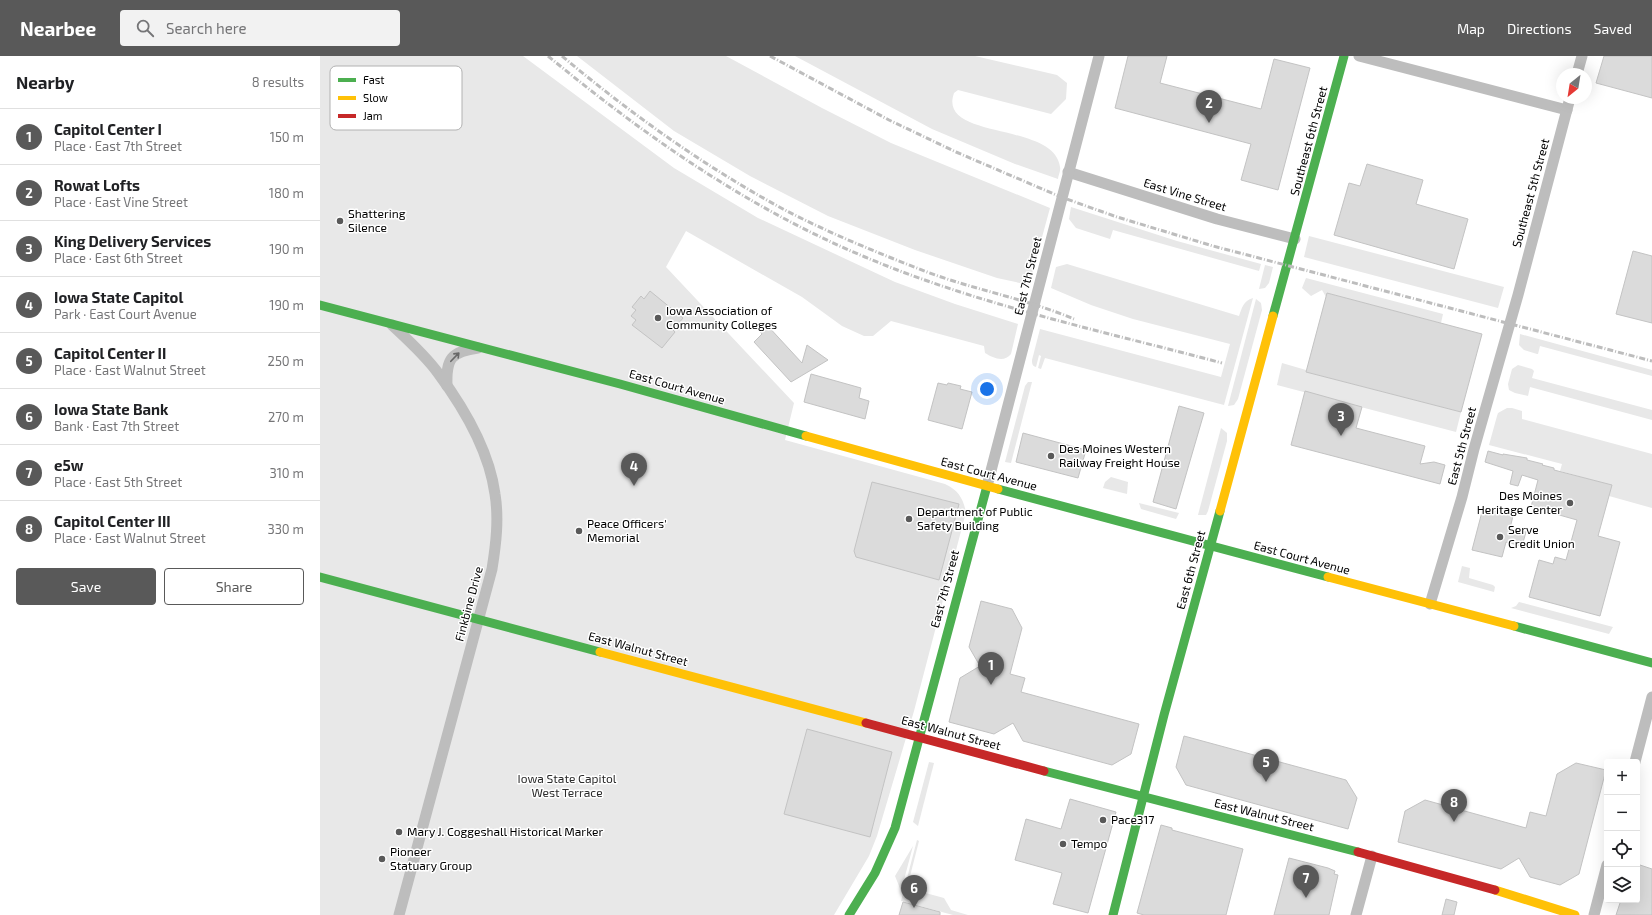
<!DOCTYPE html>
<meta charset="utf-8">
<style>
body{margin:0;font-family:"Exo 2",sans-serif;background:#f2f2f2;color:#202124}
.controls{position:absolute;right:12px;bottom:12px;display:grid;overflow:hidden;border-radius:4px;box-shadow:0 4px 16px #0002}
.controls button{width:36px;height:36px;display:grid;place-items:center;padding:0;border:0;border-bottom:1px solid #e0e0e0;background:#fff;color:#202124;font:20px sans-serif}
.compass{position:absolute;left:1236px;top:12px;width:36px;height:36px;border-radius:50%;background:#fff;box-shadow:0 4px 16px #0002;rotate:210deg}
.you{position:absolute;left:667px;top:333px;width:14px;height:14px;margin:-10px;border:3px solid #fff;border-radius:50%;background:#1a73e8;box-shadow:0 0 0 6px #1a73e833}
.badge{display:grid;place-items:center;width:26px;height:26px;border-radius:50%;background:#595959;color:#fff;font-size:13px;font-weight:700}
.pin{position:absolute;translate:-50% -33px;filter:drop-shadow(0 1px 2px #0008)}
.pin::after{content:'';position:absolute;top:21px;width:14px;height:12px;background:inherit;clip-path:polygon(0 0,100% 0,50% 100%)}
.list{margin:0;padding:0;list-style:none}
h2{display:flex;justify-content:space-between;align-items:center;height:52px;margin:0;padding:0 16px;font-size:17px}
h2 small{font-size:13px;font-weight:400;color:#757577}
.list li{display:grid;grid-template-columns:26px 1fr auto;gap:12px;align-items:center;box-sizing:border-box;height:56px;padding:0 16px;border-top:1px solid #e0e0e0}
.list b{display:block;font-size:15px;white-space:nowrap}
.list p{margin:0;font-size:13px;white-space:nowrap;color:#757577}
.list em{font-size:13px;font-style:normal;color:#757577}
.actions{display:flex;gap:8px;padding:12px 16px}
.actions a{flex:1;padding:9px 0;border:1px solid #595959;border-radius:4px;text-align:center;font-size:14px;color:#595959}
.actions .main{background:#595959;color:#fff}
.icon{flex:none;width:22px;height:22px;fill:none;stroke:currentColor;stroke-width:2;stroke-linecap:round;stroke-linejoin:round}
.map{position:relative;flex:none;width:1332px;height:859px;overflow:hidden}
header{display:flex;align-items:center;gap:24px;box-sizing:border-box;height:56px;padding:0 20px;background:#595959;color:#fff}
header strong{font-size:19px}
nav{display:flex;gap:22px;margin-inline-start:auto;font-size:14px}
.search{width:280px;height:36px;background:#f2f2f2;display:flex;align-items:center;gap:10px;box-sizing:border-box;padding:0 14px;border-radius:4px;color:#757577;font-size:15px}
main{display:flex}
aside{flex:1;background:#fff}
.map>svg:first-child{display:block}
</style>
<header>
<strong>Nearbee</strong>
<div class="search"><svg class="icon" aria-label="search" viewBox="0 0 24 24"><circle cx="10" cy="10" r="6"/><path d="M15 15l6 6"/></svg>Search here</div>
<nav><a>Map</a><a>Directions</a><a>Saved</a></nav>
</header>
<main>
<aside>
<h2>Nearby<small>8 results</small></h2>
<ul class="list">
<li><span class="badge">1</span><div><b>Capitol Center I</b><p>Place · East 7th Street</p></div><em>150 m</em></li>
<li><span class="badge">2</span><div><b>Rowat Lofts</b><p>Place · East Vine Street</p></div><em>180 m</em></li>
<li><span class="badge">3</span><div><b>King Delivery Services</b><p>Place · East 6th Street</p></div><em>190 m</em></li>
<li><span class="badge">4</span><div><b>Iowa State Capitol</b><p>Park · East Court Avenue</p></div><em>190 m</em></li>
<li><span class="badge">5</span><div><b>Capitol Center II</b><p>Place · East Walnut Street</p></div><em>250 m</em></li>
<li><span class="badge">6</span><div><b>Iowa State Bank</b><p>Bank · East 7th Street</p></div><em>270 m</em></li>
<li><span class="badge">7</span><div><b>e5w</b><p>Place · East 5th Street</p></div><em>310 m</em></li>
<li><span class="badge">8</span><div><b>Capitol Center III</b><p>Place · East Walnut Street</p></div><em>330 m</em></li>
</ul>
<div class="actions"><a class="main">Save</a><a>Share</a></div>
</aside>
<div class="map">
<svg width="1332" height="859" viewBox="0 0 1332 859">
<rect width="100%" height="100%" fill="#fff"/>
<!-- green -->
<g fill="#e8e8e8">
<path d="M0 0H203L354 112 438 162 575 226 635 248 698 268 691 298C684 307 673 302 665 297L664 290 571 265 553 280H544L522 270 482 241 366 175 346 211 474 347 465 384 625 428C638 434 643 442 646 456L594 655 557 780 549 800 514 859H0Z"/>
<polygon points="257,0 406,0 502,52 571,87 730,152 709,229 677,222 595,194 508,160 430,120 354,75"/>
<path d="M475 0H655L737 19 747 27 746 43 731 58 638 34 634 37C617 85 734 65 740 111 741 115 738 120 738 123L695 108 612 73Z"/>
<polygon points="751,151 857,185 941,208 939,215 793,174 790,183 756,172 749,163"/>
<polygon points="989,180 1184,231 1178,252 984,201"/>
<path d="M747 208 919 260C922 252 923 245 933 242L904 349 725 302 721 313 718 312 721 300 719 299 716 311C712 310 712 307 712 304L720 273 901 321 910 288 813 263 771 249 731 232 736 211Z"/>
<polygon points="945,209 953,211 949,227 945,232 939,233"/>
<polygon points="986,222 1123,258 1121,267 1007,237 1006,241 1002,234 991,240 982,232"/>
<polygon points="936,243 941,247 942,254 918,343 914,349 908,350"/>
<polygon points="1200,278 1332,314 1332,320 1220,290 1218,298 1217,298 1204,294 1199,289"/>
<polygon points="962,307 986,314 986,316 1141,356 1136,376 957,329"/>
<polygon points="1198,309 1212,313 1214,315 1212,322 1332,354 1332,364 1210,331 1208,340 1195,337 1189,334 1188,328 1192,313"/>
<polygon points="708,326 712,326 691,407 685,406 705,330"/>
<polygon points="1187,352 1192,352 1202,355 1202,363 1332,398 1332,452 1289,440 1291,429 1240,415 1242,408 1169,389 1177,360 1178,357"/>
<polygon points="901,372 907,377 907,385 888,455 886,459 878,459"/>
<polygon points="791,421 808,426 807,438 783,432 785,426"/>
<polygon points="819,447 859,457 856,463 821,453"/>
<polygon points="1142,510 1150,512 1149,522 1173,529 1175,531 1174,536 1138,526"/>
<polygon points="1199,546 1293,571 1289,578 1191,552 1196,550"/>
<polygon points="609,706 614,707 598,770 593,766"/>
<polygon points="597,784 599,785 587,832 624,842 631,854 648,859 633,859 581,845"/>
<polygon points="593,790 581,835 575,820"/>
</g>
<!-- building -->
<g fill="#dbdbdb" stroke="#c3c3c3">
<polygon points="808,0 847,0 840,27 941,53 954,3 990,12 958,134 921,124 931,88 795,52"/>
<polygon points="1284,0 1332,0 1332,42 1276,27"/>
<polygon points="1047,108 1103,124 1096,148 1148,163 1134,213 1014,179 1029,127 1040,130"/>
<polygon points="1313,195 1332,200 1332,267 1296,258"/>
<polygon points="330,235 363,262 353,274 355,276 342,292 312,269 316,264 311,260 316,254 312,251 321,240 324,243"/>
<polygon points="1007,237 1162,278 1141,356 986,316"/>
<polygon points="446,268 482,307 487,289 508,304 471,326 434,286 442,278 439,274"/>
<polygon points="491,318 541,332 539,342 549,345 545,363 484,346"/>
<polygon points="618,327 627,329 628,327 641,330 640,333 652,336 642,373 608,364"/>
<polygon points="985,335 1042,351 1036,372 1105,390 1100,408 1114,406 1125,409 1120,428 971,389"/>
<polygon points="859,350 884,357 856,453 833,446"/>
<polygon points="703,377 766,394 758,422 696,406"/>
<polygon points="1168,395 1183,399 1183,398 1207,402 1207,404 1223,408 1222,409 1234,412 1234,414 1292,429 1278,480 1300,486 1280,560 1209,541 1219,504 1233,508 1235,501 1246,504 1257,464 1211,451 1218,424 1202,419 1198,430 1190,428 1193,415 1165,406"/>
<polygon points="552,426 639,448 619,524 536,501 534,495"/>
<polygon points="1163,452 1193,460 1190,472 1206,476 1202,490 1186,486 1182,501 1152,494"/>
<polygon points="661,545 692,553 702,572 690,618 705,622 701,636 819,668 811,698 792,709 703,685 693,667 674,678 629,666 640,622 660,610 649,591"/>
<polygon points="487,673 572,696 550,781 464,758"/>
<polygon points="864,680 1026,724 1037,742 1028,773 866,729 856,711"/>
<polygon points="1256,707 1286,714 1259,818 1240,829 1210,821 1199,802 1181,813 1078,786 1085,755 1105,744 1206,772 1210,756 1226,760 1237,718"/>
<polygon points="750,743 796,756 768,857 733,848 742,817 695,804 706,763 741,773"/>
<polygon points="841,769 852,772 852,774 923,793 906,859 824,859 817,857"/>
<polygon points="969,802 1008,812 1015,815 1014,818 1018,819 1009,859 954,859"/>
<polygon points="1317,808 1332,813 1332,859 1296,859 1301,844 1317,844"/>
<polygon points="1126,843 1137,846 1134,859 1122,859"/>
<polygon points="583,846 620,856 620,859 579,859"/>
</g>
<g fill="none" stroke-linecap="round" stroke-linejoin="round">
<!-- street -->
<g stroke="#bdbdbd" stroke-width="11">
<polyline points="1039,0 1247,54"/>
<polyline points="1257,18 1262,0"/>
<polyline points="748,116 897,163 975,183"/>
<path d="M72 269C88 284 105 299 118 317 144 352 169 394 175 438 179 463 176 488 172 513L79 859"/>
<path d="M127 330C126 302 131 296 158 292"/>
<polyline points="667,430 779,0"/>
<polyline points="1110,548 1142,441 1154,393 1198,239 1250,42"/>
<polyline points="1315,706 1332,641"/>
<polyline points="1036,859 1052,800"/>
<polyline points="1274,859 1287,809"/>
</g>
<!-- fast -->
<g stroke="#4caf50" stroke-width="9">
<polyline points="0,249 300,328 486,380"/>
<polyline points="953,260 1024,0"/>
<polyline points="678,433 1008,521"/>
<polyline points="0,521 280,596"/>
<polyline points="1194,570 1332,607"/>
<polyline points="724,715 1038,796"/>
<polyline points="529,859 555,817 575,772 667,430"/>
<polyline points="793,859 844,659 900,455"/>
</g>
<!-- slow -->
<g stroke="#ffc107" stroke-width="9">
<polyline points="486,380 678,433"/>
<polyline points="900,455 953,260"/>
<polyline points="1008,521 1194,570"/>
<polyline points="280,596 546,667"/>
<polyline points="1175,834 1255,859"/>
</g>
<!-- jam -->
<g stroke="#c62828" stroke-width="9">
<polyline points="546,667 724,715"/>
<polyline points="1038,796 1175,834"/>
</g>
<!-- rail -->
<g stroke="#bdbdbd" stroke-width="3" stroke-dasharray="6 2 1 2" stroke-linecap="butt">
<path d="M228 0C325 80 428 152 545 201 659 249 782 275 902 307"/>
<path d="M242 0C311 58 384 110 463 153 509 177 558 197 607 216 655 234 707 243 754 263"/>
<polyline points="450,0 569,64 636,96 741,141 797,161 893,190 1332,305"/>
</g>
</g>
<!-- one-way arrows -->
<defs><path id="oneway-shaft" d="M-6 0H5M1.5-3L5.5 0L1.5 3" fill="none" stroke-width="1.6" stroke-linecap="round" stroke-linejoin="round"/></defs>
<use stroke="#686868" href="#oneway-shaft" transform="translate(135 301) rotate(-46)"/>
<!-- markers -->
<g fill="#595959" stroke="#fff" stroke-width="1.5">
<circle cx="20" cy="165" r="4"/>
<circle cx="338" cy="262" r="4"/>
<circle cx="731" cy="400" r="4"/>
<circle cx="1250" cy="447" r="4"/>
<circle cx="589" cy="463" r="4"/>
<circle cx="259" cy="475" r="4"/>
<circle cx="1180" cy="481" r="4"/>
<circle cx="783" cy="764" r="4"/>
<circle cx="79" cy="776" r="4"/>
<circle cx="743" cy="788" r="4"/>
<circle cx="62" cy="803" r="4"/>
</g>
<g text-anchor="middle" stroke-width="3" stroke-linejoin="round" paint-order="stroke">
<!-- street labels -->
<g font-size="12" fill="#000" stroke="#fff">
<text transform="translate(989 85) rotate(-75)" y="4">Southeast 6th Street</text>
<text transform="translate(1211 137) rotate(-75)" y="4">Southeast 5th Street</text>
<text transform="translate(865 139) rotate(17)" y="4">East Vine Street</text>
<text transform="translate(708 220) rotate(-76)" y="4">East 7th Street</text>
<text transform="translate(357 331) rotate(16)" y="4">East Court Avenue</text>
<text transform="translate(1142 390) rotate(-75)" y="4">East 5th Street</text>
<text transform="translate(669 418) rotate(15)" y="4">East Court Avenue</text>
<text transform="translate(982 502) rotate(15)" y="4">East Court Avenue</text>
<text transform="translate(871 514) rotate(-75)" y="4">East 6th Street</text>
<text transform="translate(625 533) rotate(-75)" y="4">East 7th Street</text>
<text transform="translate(149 548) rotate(-75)" y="4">Finkbine Drive</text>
<text transform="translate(318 593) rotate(15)" y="4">East Walnut Street</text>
<text transform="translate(631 677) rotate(15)" y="4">East Walnut Street</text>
<text transform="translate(944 759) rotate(14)" y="4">East Walnut Street</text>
</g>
<!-- poi labels -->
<g font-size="12" fill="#000" stroke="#fff" text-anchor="start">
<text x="28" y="162">Shattering<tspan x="28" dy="14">Silence</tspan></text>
<text x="346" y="259">Iowa Association of<tspan x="346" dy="14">Community Colleges</tspan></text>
<text x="739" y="397">Des Moines Western<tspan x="739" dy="14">Railway Freight House</tspan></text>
<text x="1242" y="444" text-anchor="end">Des Moines<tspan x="1242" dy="14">Heritage Center</tspan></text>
<text x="597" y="460">Department of Public<tspan x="597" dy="14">Safety Building</tspan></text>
<text x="267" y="472">Peace Officers'<tspan x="267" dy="14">Memorial</tspan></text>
<text x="1188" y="478">Serve<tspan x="1188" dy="14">Credit Union</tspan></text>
<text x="791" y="768">Pace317</text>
<text x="87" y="780">Mary J. Coggeshall Historical Marker</text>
<text x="751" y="792">Tempo</text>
<text x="70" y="800">Pioneer<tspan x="70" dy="14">Statuary Group</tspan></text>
</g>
<!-- park labels -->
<g font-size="12" fill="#2c2c2c" stroke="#fff">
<text x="247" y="727">Iowa State Capitol<tspan x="247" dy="14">West Terrace</tspan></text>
</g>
</g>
<!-- legend -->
<rect x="10" y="10" width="132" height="64" rx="6" fill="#fff" stroke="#b2b2b2" stroke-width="1"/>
<rect x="18" y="22" width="18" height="4" fill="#4caf50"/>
<rect x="18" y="40" width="18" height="4" fill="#ffc107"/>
<rect x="18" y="58" width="18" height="4" fill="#c62828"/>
<g font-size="11" fill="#000">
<text x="43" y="28">Fast</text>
<text x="43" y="46">Slow</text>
<text x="43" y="64">Jam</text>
</g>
</svg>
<div class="controls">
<button>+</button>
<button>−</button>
<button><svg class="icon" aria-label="locate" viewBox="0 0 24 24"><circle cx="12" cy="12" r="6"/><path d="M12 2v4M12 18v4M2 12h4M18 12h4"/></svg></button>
<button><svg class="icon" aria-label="layers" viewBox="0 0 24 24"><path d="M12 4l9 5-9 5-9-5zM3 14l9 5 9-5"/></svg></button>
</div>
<svg class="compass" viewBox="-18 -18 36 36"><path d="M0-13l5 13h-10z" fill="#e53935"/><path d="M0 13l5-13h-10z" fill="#757577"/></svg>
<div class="you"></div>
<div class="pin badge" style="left:671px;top:629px">1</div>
<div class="pin badge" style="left:889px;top:67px">2</div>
<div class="pin badge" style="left:1021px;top:380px">3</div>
<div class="pin badge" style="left:314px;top:430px">4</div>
<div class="pin badge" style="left:946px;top:726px">5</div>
<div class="pin badge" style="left:594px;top:852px">6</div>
<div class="pin badge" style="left:986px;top:842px">7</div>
<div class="pin badge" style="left:1134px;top:766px">8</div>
</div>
</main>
